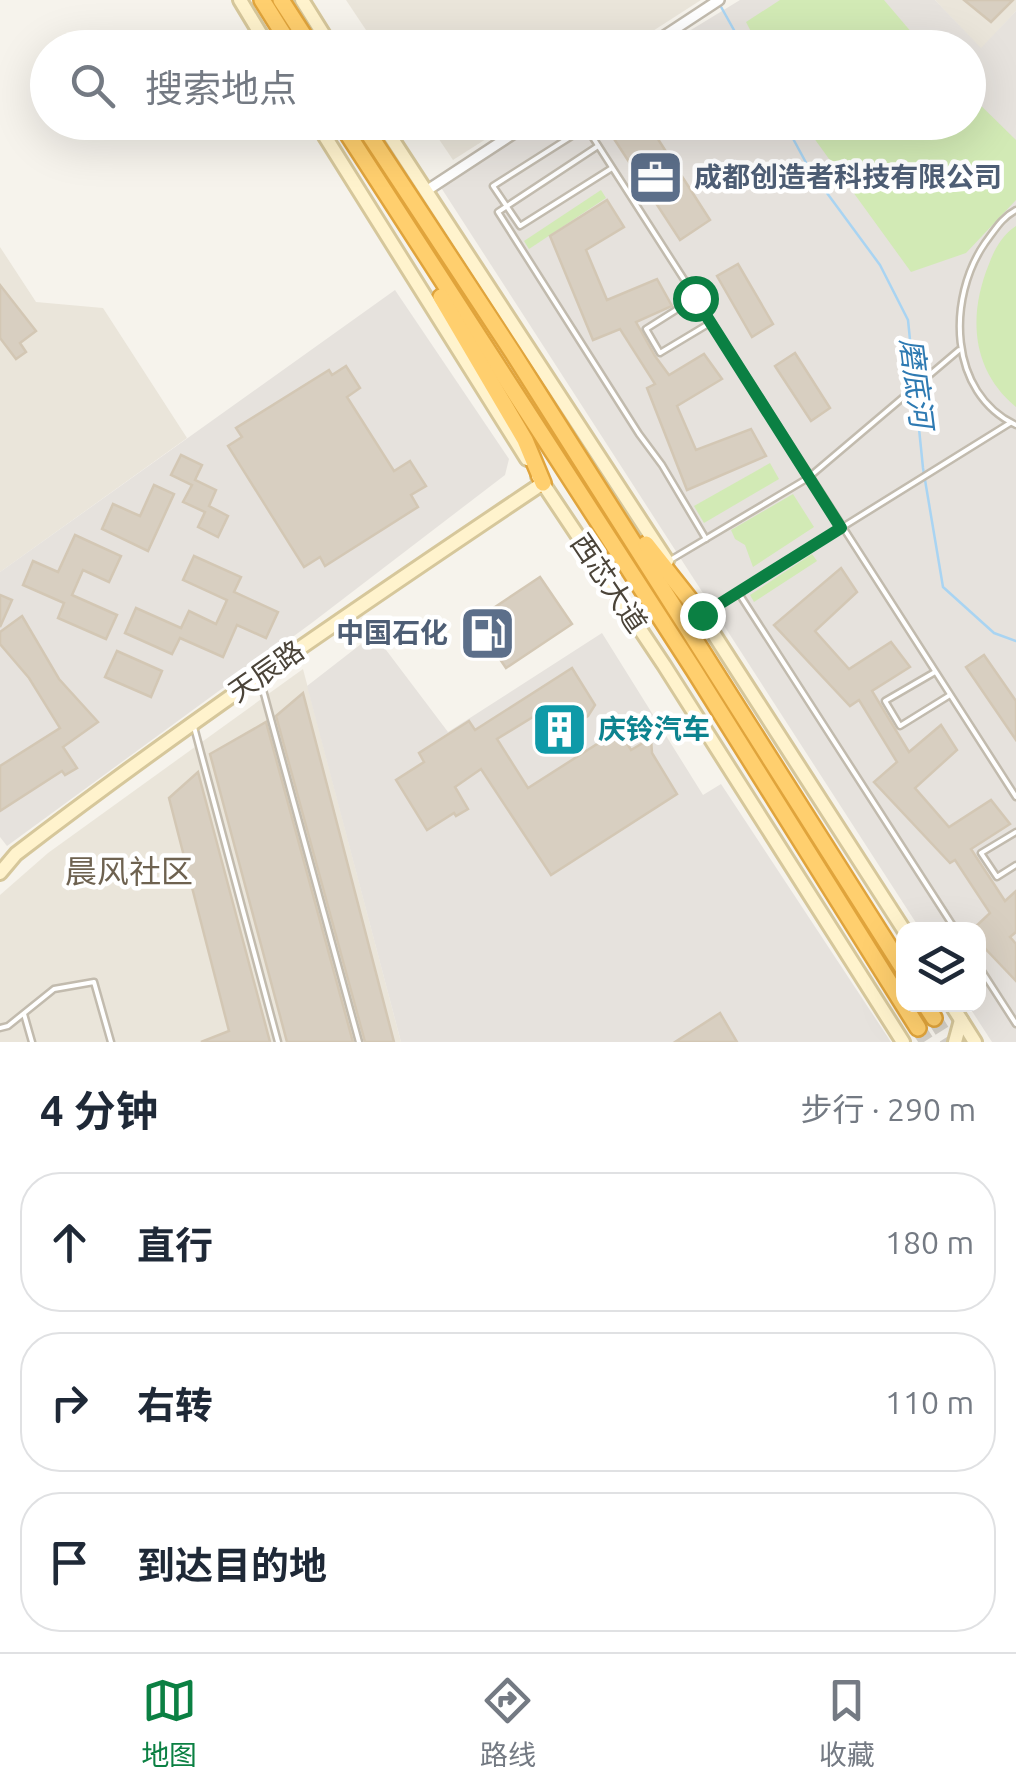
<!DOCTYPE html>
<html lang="zh">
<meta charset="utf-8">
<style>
body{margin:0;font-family:Ubuntu,"Noto Sans SC",sans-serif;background:#f6f6f7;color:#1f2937}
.controls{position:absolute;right:30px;bottom:30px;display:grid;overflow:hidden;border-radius:20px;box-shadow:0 10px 40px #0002}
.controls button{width:90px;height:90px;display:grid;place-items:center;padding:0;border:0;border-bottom:2px solid #e0e1e3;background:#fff;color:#1f2937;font:50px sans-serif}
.stop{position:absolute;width:30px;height:30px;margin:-22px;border:8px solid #0b8043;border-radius:50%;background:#fff}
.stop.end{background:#0b8043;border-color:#fff;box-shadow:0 2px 10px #0008}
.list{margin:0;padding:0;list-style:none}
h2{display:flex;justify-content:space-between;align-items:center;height:130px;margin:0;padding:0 40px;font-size:42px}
h2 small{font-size:32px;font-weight:400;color:#747a83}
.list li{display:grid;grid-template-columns:65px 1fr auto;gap:30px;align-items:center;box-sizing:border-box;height:140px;margin:0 20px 20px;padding:0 20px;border:2px solid #e0e1e3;border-radius:40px}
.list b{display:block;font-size:38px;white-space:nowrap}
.list em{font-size:32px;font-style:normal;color:#747a83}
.icon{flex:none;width:55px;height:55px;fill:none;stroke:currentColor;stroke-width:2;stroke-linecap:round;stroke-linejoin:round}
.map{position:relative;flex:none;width:1016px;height:1042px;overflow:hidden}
.search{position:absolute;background:#fff;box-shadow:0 10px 40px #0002;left:30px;right:30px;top:30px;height:110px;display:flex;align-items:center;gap:25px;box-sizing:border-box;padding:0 35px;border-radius:55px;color:#747a83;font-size:38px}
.sheet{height:610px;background:#fff}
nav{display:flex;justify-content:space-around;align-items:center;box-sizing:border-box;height:140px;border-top:2px solid #e0e1e3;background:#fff;font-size:28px;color:#747a83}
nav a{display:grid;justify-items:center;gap:5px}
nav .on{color:#0b8043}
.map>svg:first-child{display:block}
</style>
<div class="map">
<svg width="1016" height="1042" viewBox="0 0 1016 1042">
<rect width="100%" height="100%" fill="#f6f3ec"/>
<!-- residential -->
<g fill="#eae5da">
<polygon points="346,0 701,0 628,47 378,48"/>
<polygon points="935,0 1016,0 1016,11 981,49"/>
<polygon points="428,123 511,123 453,160"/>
<polygon points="0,247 36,302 103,308 187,438 0,572"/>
<polygon points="303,669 401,1042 0,1042 0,895 48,853"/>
</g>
<!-- industrial -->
<g fill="#e6e2dd">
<polygon points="740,0 935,0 981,48 1016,11 1016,1042 992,1042 968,1005 978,1004 978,929 920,929 440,186 543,123 968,122 968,48 663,47"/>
<polygon points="395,290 509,459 505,475 313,622 7,846 0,837 0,572"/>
<polygon points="602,633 703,795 721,784 891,1042 401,1042 307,686 374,634 448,732"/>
</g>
<!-- green -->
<g fill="#d2eab5">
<polygon points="780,0 884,0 924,47 759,47 746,22"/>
<polygon points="969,94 1016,140 1016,200 966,253 911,272 803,123 968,122"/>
<polygon points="601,190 606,198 529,249 524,241"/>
<path d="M1016 226V407C971 370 968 315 989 264 994 250 1003 234 1016 226Z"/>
<polygon points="770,463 779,479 704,523 694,506"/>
<polygon points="793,494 814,527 753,567 745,545 735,539 731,530"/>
<polygon points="812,554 817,561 754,602 750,595"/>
</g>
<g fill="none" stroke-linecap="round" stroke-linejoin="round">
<!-- stream -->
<g stroke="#a9d4f2" stroke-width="2.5">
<polyline points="720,5 744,48"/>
<polyline points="784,122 810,170 880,265 908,320 923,468 943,587 994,633 1016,641"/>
</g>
</g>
<!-- building -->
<g fill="#d8cfc1" stroke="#d3c7b4" stroke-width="2.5">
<polygon points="964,0 1013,0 991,22"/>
<polygon points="603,122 647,122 710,220 680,240"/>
<polygon points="607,200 624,227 586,250 607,300 657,279 672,306 636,322 655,356 669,375 704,354 722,379 677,406 696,450 751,429 766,456 687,490 647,388 655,384 620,329 593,340 550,236"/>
<polygon points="738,264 773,324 752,337 717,276"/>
<polygon points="0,285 36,331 20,343 26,352 16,359 0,338"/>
<polygon points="795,353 830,408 811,421 775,366"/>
<polygon points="346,366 360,388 347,397 394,471 410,461 426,486 411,495 418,507 325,566 320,557 304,567 228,446 242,437 236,428 329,370 332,375"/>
<polygon points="181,455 202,465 195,480 216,490 209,506 228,516 218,537 198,527 205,512 183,502 192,485 171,475"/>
<polygon points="154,485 174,494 148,551 102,529 113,504 140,516"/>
<polygon points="75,535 121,556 109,582 83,570 72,595 117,615 106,639 58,618 64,603 23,585 33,561 58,572"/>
<polygon points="194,556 241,577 234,592 278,612 266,638 237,625 223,657 180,638 172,654 125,633 136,608 181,628 189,611 216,624 227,600 183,580"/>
<polygon points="841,568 857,592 815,631 849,669 891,642 910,667 872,691 909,752 941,725 957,750 915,788 949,827 991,800 1010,824 971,849 1005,901 1016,891 1016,932 1010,937 1016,944 1016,981 978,941 978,930 972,930 990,913 955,860 950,863 874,782 897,762 859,700 850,706 774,625"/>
<polygon points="540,577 572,624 506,668 474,621"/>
<polygon points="0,595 12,600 0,627"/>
<polygon points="22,616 59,679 98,722 63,747 77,768 65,775 62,771 0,811 0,766 60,728 29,678 0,644 0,632"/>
<polygon points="117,651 162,671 151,697 105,677"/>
<polygon points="984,655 1016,701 1016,740 966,667"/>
<polygon points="572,668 595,705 588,716 574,724 580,734 554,750 533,717 497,739 528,788 619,730 631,750 651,738 652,753 677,794 551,875 481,769 455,787 468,809 456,816 454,813 427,830 396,780 424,762 419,753 469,721 475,730"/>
<polygon points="303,693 394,1042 365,1042 276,716"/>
<polygon points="266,722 353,1042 287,1042 210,754"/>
<polygon points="198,772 270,1042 201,1042 229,1031 169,798"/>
<polygon points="720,1013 737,1042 675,1042"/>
</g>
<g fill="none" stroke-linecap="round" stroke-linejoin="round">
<!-- highway-tunnel -->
<g stroke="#d4d0c8" stroke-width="15" stroke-dasharray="15 8" stroke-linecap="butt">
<polyline points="934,1018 949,1042"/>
<polyline points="918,1028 927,1042"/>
</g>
<defs>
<g id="lane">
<polyline points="583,122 1016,797"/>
<polyline points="586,127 493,186 520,226 612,168"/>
<polyline points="598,146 498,212 639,434 662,465 706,539"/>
<path d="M1016 210C1001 218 995 230 985 243 947 298 948 393 1016 425"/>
<polyline points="695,298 646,329 660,353 710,323"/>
<polyline points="672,559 808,478 959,350"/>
<polyline points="738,592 955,929"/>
<polyline points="706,612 1010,423"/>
<polyline points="935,672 885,701 900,726 950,695"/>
<polyline points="260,679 359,1042"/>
<polyline points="194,727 278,1042"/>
<polyline points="1016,832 981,853 997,877 1016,865"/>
<polyline points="978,965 1016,1024"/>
<polyline points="24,1014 32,1042"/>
<polyline points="0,1028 8,1026 54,989 94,982 111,1042"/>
</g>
<g id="street">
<polyline points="646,48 719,0"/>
<polyline points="426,191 531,122"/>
</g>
<g id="secondary">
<polyline points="240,0 269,48"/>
<polyline points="302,0 332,48"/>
<polyline points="316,122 527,459"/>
<polyline points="381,122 667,561"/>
<polyline points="538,476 664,665 903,1042"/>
<polyline points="697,608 904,930"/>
<path d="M0 873 16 854C187 723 364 603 543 483"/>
<polyline points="951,1004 975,1042"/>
<polyline points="955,1042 961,1020"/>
</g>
<g id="highway">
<polyline points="262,0 292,48"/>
<polyline points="281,0 312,48"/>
<polyline points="340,122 694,670 918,1028"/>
<polyline points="361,122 513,353 904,970"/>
<polyline points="441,297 525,440 543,483"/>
<polyline points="646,544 702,615"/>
<polyline points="925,1004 934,1018"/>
</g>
</defs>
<!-- lane casing -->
<use href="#lane" stroke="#c2bbae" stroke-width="9"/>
<!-- street casing -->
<use href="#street" stroke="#c2bbae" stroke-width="14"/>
<!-- secondary casing -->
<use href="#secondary" stroke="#d6c79b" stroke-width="18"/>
<!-- highway casing -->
<use href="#highway" stroke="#e0a43c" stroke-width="20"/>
<!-- lane -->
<use href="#lane" stroke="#fff" stroke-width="4"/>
<!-- street -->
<use href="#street" stroke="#fff" stroke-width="9"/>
<!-- secondary -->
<use href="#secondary" stroke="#fff3cd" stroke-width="12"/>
<!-- highway -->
<use href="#highway" stroke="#ffcf6e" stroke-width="15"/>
</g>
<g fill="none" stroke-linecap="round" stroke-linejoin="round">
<!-- route -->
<polyline stroke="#0b8043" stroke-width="12" points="695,298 841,528 702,615"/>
</g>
<!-- icons -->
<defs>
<symbol id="office-square" viewBox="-11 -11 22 22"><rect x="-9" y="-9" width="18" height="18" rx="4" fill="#5c6f8a" stroke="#fff"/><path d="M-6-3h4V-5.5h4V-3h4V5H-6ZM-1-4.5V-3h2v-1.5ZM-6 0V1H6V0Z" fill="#fff"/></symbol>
<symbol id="fuel-square" viewBox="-11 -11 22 22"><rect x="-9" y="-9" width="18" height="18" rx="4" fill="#5c6f8a" stroke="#fff"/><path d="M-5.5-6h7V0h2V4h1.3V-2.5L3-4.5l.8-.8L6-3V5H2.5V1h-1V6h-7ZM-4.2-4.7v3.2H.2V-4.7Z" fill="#fff"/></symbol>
<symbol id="building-square" viewBox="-11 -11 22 22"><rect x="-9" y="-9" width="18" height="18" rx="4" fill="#0f9aa8" stroke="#fff"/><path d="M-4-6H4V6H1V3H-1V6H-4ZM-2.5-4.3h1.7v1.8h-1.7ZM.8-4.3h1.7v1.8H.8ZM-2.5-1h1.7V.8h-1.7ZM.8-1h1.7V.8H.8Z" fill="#fff"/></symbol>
</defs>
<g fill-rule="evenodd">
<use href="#office-square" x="624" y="146" width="63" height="63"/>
<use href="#fuel-square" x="456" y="602" width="63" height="63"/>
<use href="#building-square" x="528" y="698" width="63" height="63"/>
</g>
<g text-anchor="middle" stroke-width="9" stroke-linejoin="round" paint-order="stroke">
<!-- service labels -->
<g font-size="28" font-weight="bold" fill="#4e5e75" stroke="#fff" text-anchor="start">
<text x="694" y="187">成都创造者科技有限公司</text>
<text x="448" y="643" text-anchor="end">中国石化</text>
</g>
<!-- street labels -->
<g font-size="28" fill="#4b4439" stroke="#fff">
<text transform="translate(609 583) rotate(56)" y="10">西芯大道</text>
<text transform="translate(266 671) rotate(-35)" y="10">天辰路</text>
</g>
<!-- culture labels -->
<g font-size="28" font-weight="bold" fill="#0d838f" stroke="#fff" text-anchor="start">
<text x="598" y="739">庆铃汽车</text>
</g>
<!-- water labels -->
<g font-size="30" font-style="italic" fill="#2e7ab2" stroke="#fff">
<text transform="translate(916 383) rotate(83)" y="10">磨底河</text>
</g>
<!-- quarter labels -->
<g font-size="32" fill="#6e6250" stroke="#fff">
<text x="129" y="883">晨风社区</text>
</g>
</g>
</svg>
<div class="controls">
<button><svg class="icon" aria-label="layers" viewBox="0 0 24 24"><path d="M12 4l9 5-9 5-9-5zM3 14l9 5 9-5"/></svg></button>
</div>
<div class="stop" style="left:695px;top:298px"></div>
<div class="stop end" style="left:702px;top:615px"></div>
<div class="search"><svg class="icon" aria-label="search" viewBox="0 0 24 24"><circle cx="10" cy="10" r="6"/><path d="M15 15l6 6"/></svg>搜索地点</div>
</div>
<section class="sheet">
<h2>4 分钟<small>步行 · 290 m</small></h2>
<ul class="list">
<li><svg class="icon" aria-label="ahead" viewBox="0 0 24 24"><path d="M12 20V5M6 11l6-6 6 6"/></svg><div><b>直行</b></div><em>180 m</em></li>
<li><svg class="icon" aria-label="right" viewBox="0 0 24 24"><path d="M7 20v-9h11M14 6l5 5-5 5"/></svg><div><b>右转</b></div><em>110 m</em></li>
<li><svg class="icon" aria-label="arrive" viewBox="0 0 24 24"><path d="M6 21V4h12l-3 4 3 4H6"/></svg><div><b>到达目的地</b></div></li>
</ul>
</section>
<nav>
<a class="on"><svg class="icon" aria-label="map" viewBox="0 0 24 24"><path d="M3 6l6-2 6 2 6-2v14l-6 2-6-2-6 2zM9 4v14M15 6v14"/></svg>地图</a>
<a><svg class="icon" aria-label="directions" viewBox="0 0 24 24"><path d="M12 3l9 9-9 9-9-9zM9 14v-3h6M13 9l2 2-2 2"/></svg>路线</a>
<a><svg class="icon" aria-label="saved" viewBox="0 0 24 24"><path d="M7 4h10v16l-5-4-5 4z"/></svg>收藏</a>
</nav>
